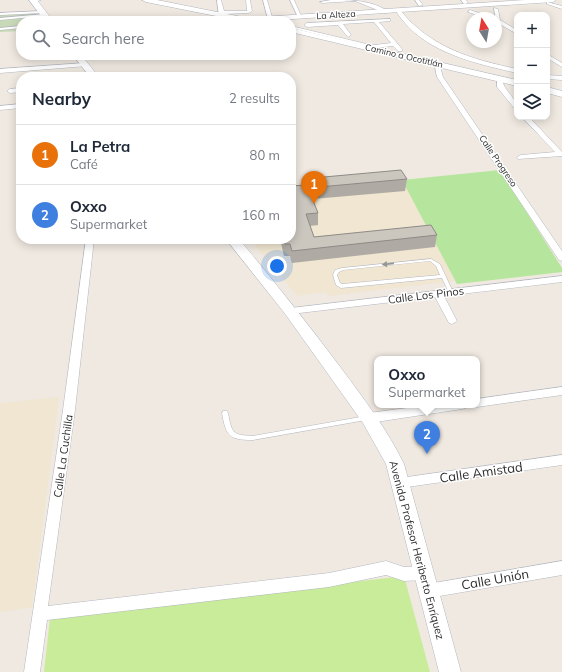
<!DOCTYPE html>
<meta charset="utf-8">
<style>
body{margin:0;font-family:Mulish,sans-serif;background:#f2f2f3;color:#1f2937}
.controls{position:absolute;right:12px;top:12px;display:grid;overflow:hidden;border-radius:8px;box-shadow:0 2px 10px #0003}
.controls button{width:36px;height:36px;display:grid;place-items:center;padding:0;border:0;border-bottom:1px solid #e0e1e3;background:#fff;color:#1f2937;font:20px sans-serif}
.compass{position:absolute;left:466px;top:12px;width:36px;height:36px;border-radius:50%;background:#fff;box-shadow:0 2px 10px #0003;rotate:349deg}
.you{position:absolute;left:277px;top:266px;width:14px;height:14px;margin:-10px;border:3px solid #fff;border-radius:50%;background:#1a73e8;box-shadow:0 0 0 6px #1a73e833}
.badge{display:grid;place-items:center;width:26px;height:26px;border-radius:50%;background:#4264fb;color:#fff;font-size:13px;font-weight:700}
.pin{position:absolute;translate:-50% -33px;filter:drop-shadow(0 1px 2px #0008)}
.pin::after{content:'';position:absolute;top:21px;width:14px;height:12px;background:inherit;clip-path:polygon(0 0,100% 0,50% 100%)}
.popup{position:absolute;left:374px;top:356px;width:106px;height:52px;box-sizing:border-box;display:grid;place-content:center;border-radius:8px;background:#fff;filter:drop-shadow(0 1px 3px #0005);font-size:13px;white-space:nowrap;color:#747a83}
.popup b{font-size:15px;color:#1f2937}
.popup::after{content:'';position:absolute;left:50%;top:100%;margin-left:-8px;border:8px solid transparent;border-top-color:#fff}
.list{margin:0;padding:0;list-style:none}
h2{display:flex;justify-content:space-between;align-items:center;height:52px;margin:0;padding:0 16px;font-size:17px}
h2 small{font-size:13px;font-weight:400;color:#747a83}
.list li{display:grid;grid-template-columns:26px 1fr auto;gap:12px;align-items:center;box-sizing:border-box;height:60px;padding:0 16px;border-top:1px solid #e0e1e3}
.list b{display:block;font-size:15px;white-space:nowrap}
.list p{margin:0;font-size:13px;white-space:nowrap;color:#747a83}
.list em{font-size:13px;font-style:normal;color:#747a83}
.icon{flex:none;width:22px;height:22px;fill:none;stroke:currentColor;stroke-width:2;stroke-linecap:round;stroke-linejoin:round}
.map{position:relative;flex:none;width:562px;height:672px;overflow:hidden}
.search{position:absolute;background:#fff;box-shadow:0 2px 10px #0003;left:16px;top:16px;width:280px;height:44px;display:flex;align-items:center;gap:10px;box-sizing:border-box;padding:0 14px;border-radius:16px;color:#747a83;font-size:15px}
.panel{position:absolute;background:#fff;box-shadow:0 2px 10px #0003;left:16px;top:72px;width:280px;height:172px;border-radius:16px}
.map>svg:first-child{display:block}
</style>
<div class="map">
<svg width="562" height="672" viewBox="0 0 562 672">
<rect width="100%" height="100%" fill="#efe9e1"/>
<!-- education -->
<g fill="#f0e6d1">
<polygon points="402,180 562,268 562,272 457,284 455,281 328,296 326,292 297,296 250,239 291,239 291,191"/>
<polygon points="59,397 32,607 0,612 0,403"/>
</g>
<!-- green -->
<polygon fill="#b6e59e" points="500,170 562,268 562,272 457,284 402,180"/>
<!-- cemetery -->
<polygon fill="#c8d9b8" points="36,13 43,21 21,21 21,31 0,32 0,15"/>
<!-- pitch -->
<polygon fill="#c9ec9a" points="404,576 430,672 44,672 50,618"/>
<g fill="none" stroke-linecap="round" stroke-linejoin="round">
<defs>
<g id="service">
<polygon points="33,0 41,0 34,2"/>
<polygon points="45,14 44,16 0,20 0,18"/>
<polygon points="21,26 21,28 0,30 0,28"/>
<polygon points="291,26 375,46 376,47 375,48 291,28"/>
<path d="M431 259 440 264 453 292V293H449L442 278 341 288 336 285 333 275 335 270 342 268ZM430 261 436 266 440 275 342 284 340 283 337 275 339 272 343 270Z"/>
<path d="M223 411H227L228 413C232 433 232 435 253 436L366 416H368L369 418 368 420H366L253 440C229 440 226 436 222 413Z"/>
</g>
<g id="minor">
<polygon points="217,0 221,0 224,11 247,11 246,0 250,0 252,11 249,13 224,14 219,16"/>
<polygon points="263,0 267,0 273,20 268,19"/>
<polygon points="290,0 294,0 302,18 298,17"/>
<path d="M331 0C352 0 372 0 389 12L385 13 355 1 322 3 320 2Z"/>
<polygon points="415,0 419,0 423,5 419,6"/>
<polygon points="461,0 466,0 468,3 464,4"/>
<polygon points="547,2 562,6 562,9 547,4"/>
<polygon points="494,8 498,9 500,20 517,30 517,34 496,22"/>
<path d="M396 10H400C431 48 471 59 517 69V73C478 64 431 54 404 22 401 18 397 14 396 10Z"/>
<polygon points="470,10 492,17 493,18 485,18 468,12"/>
<polygon points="42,11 44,13 0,15 0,13"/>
<polygon points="390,19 390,21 379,22 402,49 402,51 398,51 393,46 364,49 363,48 366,46 391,43 374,22 343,24 351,35 348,37 338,25 307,27 304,25 307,23"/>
<polygon points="547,54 562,63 562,67 547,58"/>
<polygon points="434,62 439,63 443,77 562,251 562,261 559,260 437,77"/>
<polygon points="85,63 88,65 87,66 0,73 0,69"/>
<polygon points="547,75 562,76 562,80 547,79"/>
<path d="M497 78 502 79C504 92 517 97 517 110L515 109 497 87Z"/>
<polygon points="21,88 21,92 10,93 7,91 10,89"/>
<polygon points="21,104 21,108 0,110 0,106"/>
<polygon points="522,117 529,117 562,152 562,156 518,159 517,157 521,155 555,152"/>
<polygon points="86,239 94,239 75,410 48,606 329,573 386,561 404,567 424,566 429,568 431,573 429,578 424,580 404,581 386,575 329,587 47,620 40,672 24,672 63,410"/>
<polygon points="562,276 562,282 444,296 457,321 452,324 449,323 435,297 291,314 286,311 291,308"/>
<polygon points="562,387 562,395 477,407 473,405 477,405 477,399"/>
<polygon points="430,405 468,405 466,408 462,409 369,423 365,421 363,418 365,415 369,413"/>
<polygon points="562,455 562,465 400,488 396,487 394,483 396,479 400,478"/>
<polygon points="562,561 562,575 428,598 423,596 421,591 423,586 428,584"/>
</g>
<polygon id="tertiary" points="525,0 556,0 553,2 263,21 245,20 248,18"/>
<g id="secondary">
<polygon points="29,0 37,0 53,21 45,21"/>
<polygon points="142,0 157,0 252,19 256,21 241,21 146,2"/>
<polygon points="291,28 517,80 517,86 291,32"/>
<polygon points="73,55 81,55 99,77 90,77"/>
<polygon points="547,87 562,91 562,97 547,93"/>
<path d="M226 239H239C274 281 308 324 341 368 364 399 387 429 404 464L461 672H439L386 464 363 423 286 315Z"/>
</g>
</defs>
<!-- service casing -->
<use href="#service" stroke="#b4b7c1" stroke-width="1"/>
<!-- minor casing -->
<use href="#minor" stroke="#b4b7c1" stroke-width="1"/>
<!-- tertiary casing -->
<use href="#tertiary" stroke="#b4b7c1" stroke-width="1"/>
<!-- secondary casing -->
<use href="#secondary" stroke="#b4b7c1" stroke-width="1"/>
<!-- service -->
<use href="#service" fill="#fff" fill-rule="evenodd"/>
<!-- minor -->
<use href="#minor" fill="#fff" fill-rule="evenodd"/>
<!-- tertiary -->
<use href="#tertiary" fill="#fff" fill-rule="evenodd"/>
<!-- secondary -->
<use href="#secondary" fill="#fff" fill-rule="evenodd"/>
</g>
<!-- wall -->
<polygon fill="#afaba4" points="302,179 407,179 405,191 313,199 318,213 318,225 310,226 314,237 437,235 435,247 292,263 290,256 284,256 280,239 291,239 291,186 302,185"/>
<!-- building -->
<polygon fill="#cbc7bf" stroke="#8e8b86" points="401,170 407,179 308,188 318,213 306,214 314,237 431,225 437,235 292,251 290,244 285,244 283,239 291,239 291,204 295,203 291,193 291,186 305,185 302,179"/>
<!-- one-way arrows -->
<defs><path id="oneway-solid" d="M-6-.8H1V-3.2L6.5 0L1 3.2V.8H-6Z"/></defs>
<use fill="#969696" href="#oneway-solid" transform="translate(388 264) rotate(174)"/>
<g text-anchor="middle" stroke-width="3" stroke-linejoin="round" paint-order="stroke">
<!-- far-street labels -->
<g font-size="9" fill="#2e2e2e" stroke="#fff">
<text transform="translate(336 15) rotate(-4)" y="3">La Alteza</text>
<text transform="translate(404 56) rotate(13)" y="3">Camino a Ocotitlán</text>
<text transform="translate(498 161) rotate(56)" y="3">Calle Progreso</text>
</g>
<!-- street labels -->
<g font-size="11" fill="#2e2e2e" stroke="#fff">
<text transform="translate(426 295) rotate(-7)" y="4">Calle Los Pinos</text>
<text transform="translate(63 456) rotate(-82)" y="4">Calle La Cuchilla</text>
<text transform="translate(417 550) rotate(75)" y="4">Avenida Profesor Heriberto Enríquez</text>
</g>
<!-- near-street labels -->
<g font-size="13" fill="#2e2e2e" stroke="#fff">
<text transform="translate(481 472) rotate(-8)" y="5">Calle Amistad</text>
<text transform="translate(495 579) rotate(-10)" y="5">Calle Unión</text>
</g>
</g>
</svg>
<div class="controls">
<button>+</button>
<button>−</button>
<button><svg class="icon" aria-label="layers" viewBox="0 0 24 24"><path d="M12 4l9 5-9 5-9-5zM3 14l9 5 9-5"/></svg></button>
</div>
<svg class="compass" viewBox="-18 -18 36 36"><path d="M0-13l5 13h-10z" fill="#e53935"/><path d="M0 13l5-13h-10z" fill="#747a83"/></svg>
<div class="you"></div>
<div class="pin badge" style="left:314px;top:204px;background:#e8710a">1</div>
<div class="pin badge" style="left:427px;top:454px;background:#3f7fe0">2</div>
<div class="popup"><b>Oxxo</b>Supermarket</div>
<div class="search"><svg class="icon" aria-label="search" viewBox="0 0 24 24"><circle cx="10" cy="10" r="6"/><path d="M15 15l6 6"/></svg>Search here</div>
<section class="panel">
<h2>Nearby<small>2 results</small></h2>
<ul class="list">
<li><span class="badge" style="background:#e8710a">1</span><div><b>La Petra</b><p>Café</p></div><em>80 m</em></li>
<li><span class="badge" style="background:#3f7fe0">2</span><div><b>Oxxo</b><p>Supermarket</p></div><em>160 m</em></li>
</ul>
</section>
</div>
